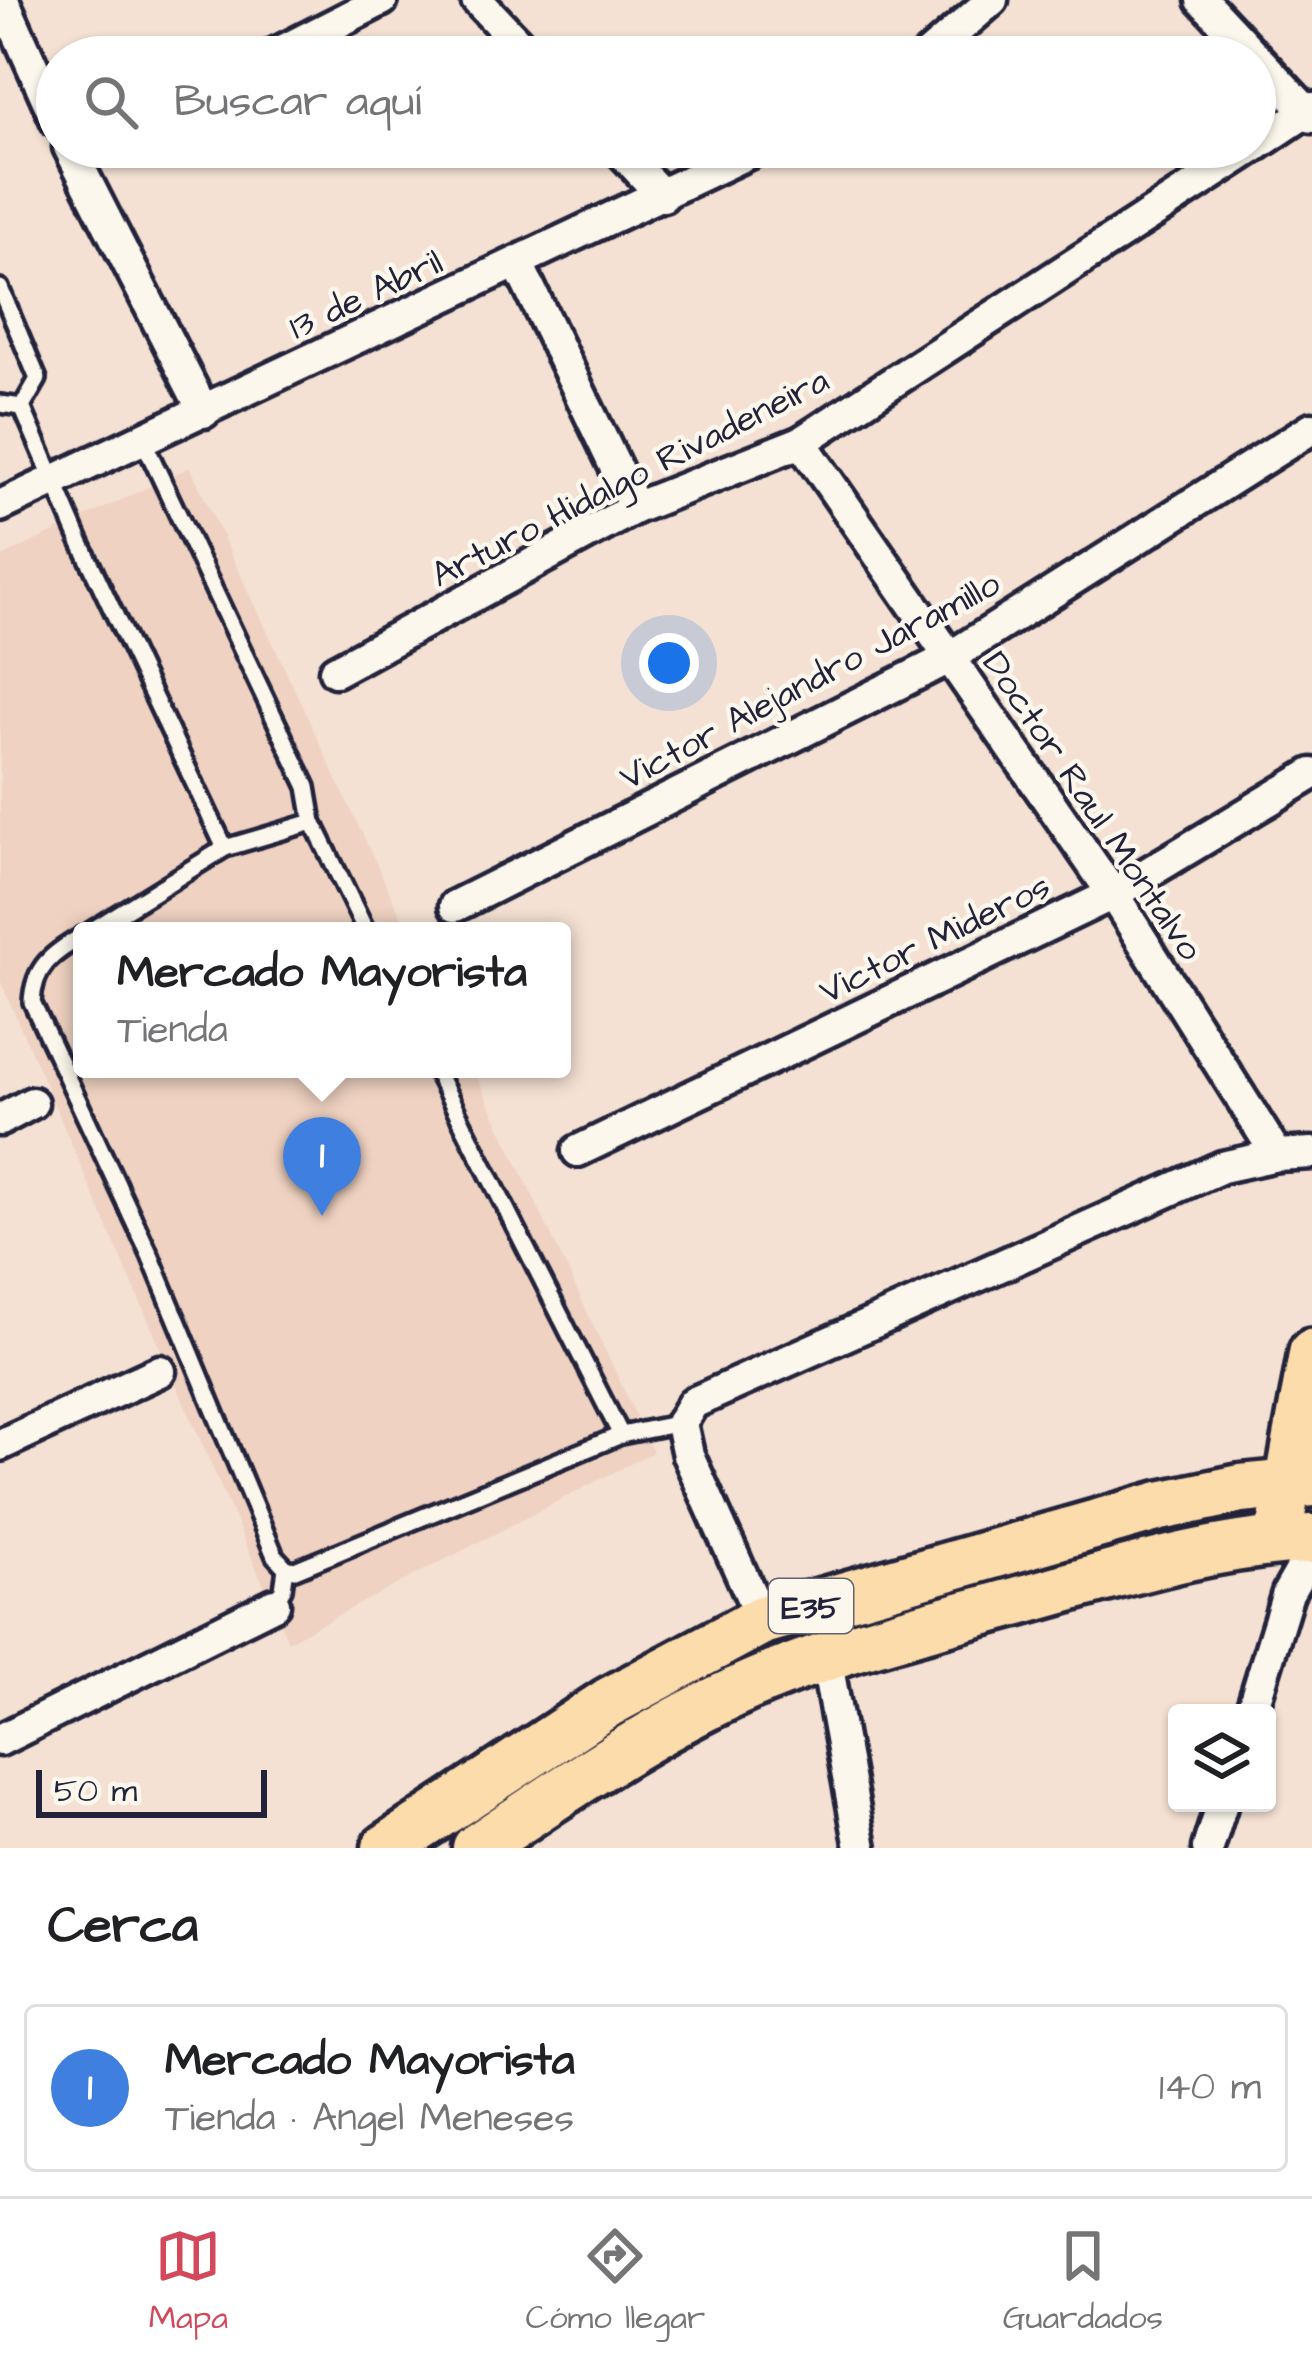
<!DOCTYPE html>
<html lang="es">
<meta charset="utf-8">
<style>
body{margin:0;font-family:"Architects Daughter",sans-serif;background:#f6f6f6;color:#202124}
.controls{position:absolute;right:36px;bottom:36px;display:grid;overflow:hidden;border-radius:12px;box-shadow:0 3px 9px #0004}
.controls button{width:108px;height:108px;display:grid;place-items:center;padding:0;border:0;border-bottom:3px solid #e0e0e0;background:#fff;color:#202124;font:60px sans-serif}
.scale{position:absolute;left:36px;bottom:30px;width:231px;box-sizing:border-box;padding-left:12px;border:6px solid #22223b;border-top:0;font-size:33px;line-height:42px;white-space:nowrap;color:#22223b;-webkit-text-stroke:9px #fbf7ec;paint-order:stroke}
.you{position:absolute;left:669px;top:663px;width:42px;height:42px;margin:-30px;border:9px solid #fff;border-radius:50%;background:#1a73e8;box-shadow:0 0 0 18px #1a73e833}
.badge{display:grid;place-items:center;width:78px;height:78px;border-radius:50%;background:#d1495b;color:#fff;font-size:39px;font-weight:700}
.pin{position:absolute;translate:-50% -99px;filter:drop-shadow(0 3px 6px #0008)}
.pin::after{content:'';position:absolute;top:63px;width:42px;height:36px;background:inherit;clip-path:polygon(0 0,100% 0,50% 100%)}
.popup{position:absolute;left:73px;top:922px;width:498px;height:156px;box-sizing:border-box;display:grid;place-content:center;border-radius:12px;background:#fff;filter:drop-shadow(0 3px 9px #0005);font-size:39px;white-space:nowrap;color:#757577}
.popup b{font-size:45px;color:#202124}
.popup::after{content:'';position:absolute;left:50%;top:100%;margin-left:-24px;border:24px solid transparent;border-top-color:#fff}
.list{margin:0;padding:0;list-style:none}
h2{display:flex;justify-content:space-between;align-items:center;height:156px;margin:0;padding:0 48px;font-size:51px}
h2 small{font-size:39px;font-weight:400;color:#757577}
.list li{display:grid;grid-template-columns:78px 1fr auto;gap:36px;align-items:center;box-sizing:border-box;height:168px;margin:0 24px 24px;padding:0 24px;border:3px solid #e0e0e0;border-radius:12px}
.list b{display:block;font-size:45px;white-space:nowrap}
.list p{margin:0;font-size:39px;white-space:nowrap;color:#757577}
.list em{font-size:39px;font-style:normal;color:#757577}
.icon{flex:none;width:66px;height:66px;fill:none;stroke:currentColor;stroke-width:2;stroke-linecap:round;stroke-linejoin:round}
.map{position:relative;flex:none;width:1312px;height:1848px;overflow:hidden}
.search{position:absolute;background:#fff;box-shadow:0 3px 9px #0004;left:36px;right:36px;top:36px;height:132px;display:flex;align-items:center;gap:30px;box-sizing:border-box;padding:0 42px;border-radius:66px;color:#757577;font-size:45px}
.sheet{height:348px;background:#fff}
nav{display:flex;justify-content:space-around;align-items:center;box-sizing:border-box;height:168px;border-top:3px solid #e0e0e0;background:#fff;font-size:33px;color:#757577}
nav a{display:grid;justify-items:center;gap:6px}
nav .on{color:#d1495b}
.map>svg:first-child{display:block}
</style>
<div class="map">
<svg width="1312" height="1848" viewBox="0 0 1312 1848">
<rect width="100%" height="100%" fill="#f4e1d3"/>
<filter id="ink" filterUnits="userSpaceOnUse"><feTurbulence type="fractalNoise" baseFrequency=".00833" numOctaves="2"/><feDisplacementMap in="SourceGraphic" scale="24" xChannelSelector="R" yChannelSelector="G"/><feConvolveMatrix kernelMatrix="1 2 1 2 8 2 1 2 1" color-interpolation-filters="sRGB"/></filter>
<g filter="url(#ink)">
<!-- built -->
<polygon fill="#efd2c1" points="190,467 408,931 82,931 82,1069 473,1069 653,1452 288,1641 0,980 0,558"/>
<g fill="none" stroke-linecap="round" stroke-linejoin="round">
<defs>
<g id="service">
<polyline points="0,288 38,379 22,407"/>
<polyline points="0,404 22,407"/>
<polyline points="22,407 78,537 225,848"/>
<polyline points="143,440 307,787 313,822 366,931"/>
<polyline points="91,931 225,848 313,822"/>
<path d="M82 936C53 954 34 965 32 1002L150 1255 275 1556 286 1568"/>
<polyline points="435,1069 621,1435"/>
<polyline points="286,1568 295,1570 621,1435 681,1423"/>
<polyline points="274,1604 283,1589 286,1568"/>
</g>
<g id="minor">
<polyline points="3,0 57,121"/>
<polyline points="477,0 531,57"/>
<polyline points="1202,0 1312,117"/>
<polyline points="270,57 382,0"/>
<polyline points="926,57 992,0"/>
<polyline points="1255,146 1312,108"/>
<polyline points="69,147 204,412"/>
<polyline points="617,147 663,196"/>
<polyline points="518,264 635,508"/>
<polyline points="801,442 1113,894 1277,1155"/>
<polyline points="0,506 761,147"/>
<polyline points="335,671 635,508 801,442 1254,147"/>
<polyline points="455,906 947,659 1312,428"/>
<polyline points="0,1120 32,1103"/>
<polyline points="578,1151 1113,894 1312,774"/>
<polyline points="0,1445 160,1371"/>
<polyline points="762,1620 688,1455 681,1423 693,1403 1222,1167 1277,1155 1312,1153"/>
<polyline points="826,1657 861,1848"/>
<polyline points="1251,1713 1288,1593 1312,1551"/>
<polyline points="0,1740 274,1604"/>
<polyline points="1208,1848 1222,1803"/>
</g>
<polyline id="primary" points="1278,1540 1312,1352"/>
<g id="trunk">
<polyline points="387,1848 609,1702 762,1620 1160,1506 1241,1489 1312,1482"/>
<path d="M477 1848C560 1793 642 1735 733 1693 829 1648 935 1625 1037 1596 1127 1571 1218 1542 1312 1539"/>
</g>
</defs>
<!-- service casing -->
<use href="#service" stroke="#22223b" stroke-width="24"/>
<!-- minor casing -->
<use href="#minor" stroke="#22223b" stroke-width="39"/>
<!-- primary casing -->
<use href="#primary" stroke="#22223b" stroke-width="54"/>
<!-- trunk casing -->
<use href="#trunk" stroke="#22223b" stroke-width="57"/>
<!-- service -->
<use href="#service" stroke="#fbf7ec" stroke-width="15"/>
<!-- minor -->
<use href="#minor" stroke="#fbf7ec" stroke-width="30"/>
<!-- primary -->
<use href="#primary" stroke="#fddcac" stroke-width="45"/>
<!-- trunk -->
<use href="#trunk" stroke="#fddcac" stroke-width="48"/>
</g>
</g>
<g text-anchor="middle" stroke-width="9" stroke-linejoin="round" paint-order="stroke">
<!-- shield labels -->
<rect fill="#fbf7ec" stroke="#636270" stroke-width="3" x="769" y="1579" width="84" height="54" rx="9"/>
<g font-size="33" font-weight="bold" fill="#22223b">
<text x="811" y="1618">E35</text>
</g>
<!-- street labels -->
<g font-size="36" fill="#22223b" stroke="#fbf7ec">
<text transform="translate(365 293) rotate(-25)" y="13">13 de Abril</text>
<text transform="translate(629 476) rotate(-27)" y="13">Arturo Hidalgo Rivadeneira</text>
<text transform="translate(809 679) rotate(-28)" y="13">Victor Alejandro Jaramillo</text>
<text transform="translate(1094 805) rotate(56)" y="13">Doctor Raul Montalvo</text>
<text transform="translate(934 937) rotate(-26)" y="13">Victor Mideros</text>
</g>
</g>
</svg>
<div class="controls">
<button><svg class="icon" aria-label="layers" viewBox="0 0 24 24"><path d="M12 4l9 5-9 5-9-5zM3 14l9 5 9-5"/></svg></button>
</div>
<div class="scale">50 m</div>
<div class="you"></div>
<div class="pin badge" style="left:322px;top:1216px;background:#3f7fe0">1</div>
<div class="popup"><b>Mercado Mayorista</b>Tienda</div>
<div class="search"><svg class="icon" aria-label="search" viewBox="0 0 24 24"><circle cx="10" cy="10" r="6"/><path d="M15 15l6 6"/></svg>Buscar aquí</div>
</div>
<section class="sheet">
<h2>Cerca<small></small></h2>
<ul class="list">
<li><span class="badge" style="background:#3f7fe0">1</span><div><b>Mercado Mayorista</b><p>Tienda · Angel Meneses</p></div><em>140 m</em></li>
</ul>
</section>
<nav>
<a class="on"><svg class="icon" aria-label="map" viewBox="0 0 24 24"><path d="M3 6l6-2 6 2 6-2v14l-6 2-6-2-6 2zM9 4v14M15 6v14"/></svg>Mapa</a>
<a><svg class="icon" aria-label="directions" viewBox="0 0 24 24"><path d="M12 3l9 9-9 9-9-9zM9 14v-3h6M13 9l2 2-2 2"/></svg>Cómo llegar</a>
<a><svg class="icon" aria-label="saved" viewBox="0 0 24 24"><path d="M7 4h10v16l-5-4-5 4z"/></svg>Guardados</a>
</nav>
